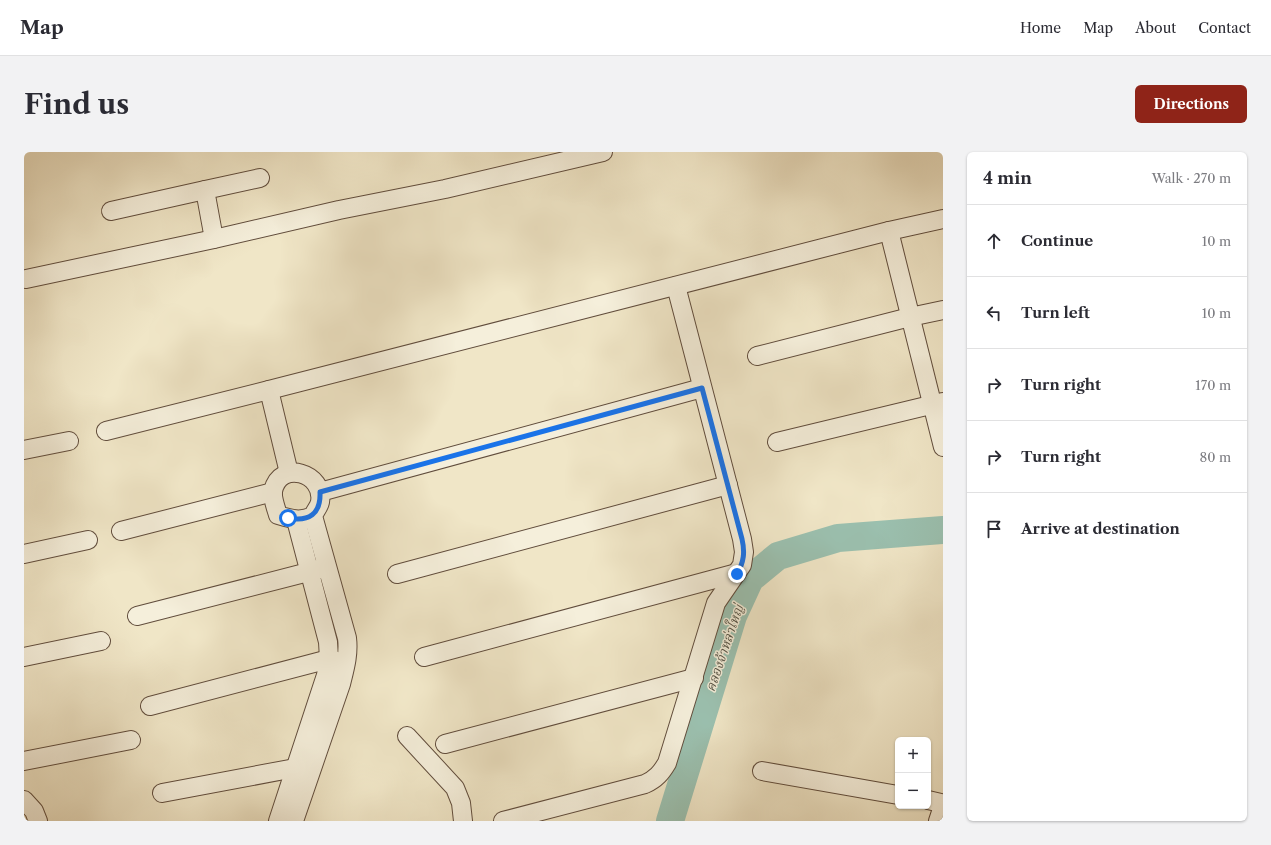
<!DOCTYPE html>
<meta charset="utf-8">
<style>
body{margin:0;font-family:"Libre Caslon Text","Noto Serif Thai",serif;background:#f2f2f3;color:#2b2b33}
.controls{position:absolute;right:12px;bottom:12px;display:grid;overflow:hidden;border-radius:6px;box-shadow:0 1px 3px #0004}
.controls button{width:36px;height:36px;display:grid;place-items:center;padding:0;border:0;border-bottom:1px solid #e1e1e2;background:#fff;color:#2b2b33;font:20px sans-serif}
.stop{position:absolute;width:12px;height:12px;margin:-9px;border:3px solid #1a73e8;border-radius:50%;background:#fff}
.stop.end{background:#1a73e8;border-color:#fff;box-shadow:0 1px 4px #0008}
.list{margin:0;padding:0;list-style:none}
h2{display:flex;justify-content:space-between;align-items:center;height:52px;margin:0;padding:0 16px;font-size:17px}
h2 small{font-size:13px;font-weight:400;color:#7c7c81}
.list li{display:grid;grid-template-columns:26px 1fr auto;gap:12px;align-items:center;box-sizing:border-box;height:72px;padding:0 16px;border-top:1px solid #e1e1e2}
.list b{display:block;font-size:15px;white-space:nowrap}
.list em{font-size:13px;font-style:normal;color:#7c7c81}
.icon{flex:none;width:22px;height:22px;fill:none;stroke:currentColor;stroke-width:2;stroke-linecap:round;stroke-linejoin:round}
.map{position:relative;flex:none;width:919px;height:669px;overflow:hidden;border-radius:6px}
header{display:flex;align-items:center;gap:24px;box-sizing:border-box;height:56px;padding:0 20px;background:#fff;border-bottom:1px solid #e1e1e2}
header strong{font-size:19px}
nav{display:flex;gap:22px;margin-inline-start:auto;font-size:14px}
.intro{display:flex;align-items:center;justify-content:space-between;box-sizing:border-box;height:96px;padding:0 24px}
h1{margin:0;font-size:28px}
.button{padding:10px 18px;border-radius:6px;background:#8f2418;color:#fff;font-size:14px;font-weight:700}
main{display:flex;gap:24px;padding:0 24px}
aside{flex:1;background:#fff;border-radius:6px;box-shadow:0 1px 3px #0004}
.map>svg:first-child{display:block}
</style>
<header>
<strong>Map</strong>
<nav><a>Home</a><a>Map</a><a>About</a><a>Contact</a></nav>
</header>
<div class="intro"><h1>Find us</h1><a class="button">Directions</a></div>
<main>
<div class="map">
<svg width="919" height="669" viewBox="0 0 919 669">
<rect width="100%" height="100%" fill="#f0e6c7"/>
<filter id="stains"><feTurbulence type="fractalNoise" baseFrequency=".005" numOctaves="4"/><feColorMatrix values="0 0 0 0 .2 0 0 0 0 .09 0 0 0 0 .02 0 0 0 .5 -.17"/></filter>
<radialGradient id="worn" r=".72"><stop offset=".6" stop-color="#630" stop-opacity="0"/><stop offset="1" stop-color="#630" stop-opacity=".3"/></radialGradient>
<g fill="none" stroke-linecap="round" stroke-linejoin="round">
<!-- river -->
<polyline stroke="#9bc0af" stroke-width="28" points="646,669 709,464 726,427 754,404 814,386 919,378"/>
<defs>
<g id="minor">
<polyline points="87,59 181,38"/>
<polyline points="865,79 919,295"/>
<polyline points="190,87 181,38 236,26"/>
<polyline points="2,127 190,87 315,58 421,37 579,0"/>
<polyline points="733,204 886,165 919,158"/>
<polyline points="245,238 865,79 919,67"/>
<polyline points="82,279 245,238 265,321"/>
<polyline points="753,290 919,250"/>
<polyline points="0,298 45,289"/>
<polyline points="296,340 678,236"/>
<polyline points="97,379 249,340"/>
<polyline points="0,402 64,388"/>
<polyline points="373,422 704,333"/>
<polyline points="113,464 296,417"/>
<polyline points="0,505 77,489"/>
<polyline points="400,505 713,421"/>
<polyline points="126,554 305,507 316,510"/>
<polyline points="383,584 431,636 437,651 439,669"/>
<polyline points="421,592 670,526"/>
<polyline points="0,609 107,588"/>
<polyline points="738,619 874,643"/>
<polyline points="138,641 271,616 280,619"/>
<polyline points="0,648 10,659 14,669"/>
<polyline points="904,648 917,651 919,653"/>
<polyline points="254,669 302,523 305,507 304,490 272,368"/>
<path d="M270 669 317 532C321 516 325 502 323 486L289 364C291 359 295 355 296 350 301 321 256 307 249 339 248 346 252 356 254 363 267 367 276 370 289 364"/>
<path d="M479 669 621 632C632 627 637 621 643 611L692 451 718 413 720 400 718 387 652 134"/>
<polyline points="914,669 919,654"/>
</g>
</defs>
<!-- minor casing -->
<use href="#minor" stroke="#614d3d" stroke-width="20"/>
<!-- minor -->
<use href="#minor" stroke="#f5efdb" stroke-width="18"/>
</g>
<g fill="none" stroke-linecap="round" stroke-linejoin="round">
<!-- route -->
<path stroke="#1a73e8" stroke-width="5" d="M264 366C285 370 297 362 296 340L678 236 718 387C721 400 720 410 713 422"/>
</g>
<g text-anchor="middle" stroke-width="3" stroke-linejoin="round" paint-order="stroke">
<!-- water labels -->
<g font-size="13" font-style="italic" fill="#565447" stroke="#f5efdb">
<text transform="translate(700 496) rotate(-71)" y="5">คลองจ้าหล่าใหญ่</text>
</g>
</g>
<rect width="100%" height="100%" filter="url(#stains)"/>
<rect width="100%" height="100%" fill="url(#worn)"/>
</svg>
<div class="controls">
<button>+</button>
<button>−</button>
</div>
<div class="stop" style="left:264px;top:366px"></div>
<div class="stop end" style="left:713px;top:422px"></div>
</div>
<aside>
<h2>4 min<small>Walk · 270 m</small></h2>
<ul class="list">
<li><svg class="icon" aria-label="ahead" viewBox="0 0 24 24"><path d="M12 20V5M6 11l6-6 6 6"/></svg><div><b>Continue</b></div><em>10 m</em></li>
<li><svg class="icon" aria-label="left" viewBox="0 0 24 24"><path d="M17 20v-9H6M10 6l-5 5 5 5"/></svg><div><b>Turn left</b></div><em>10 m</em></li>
<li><svg class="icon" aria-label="right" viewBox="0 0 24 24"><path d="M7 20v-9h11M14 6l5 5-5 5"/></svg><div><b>Turn right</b></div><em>170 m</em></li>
<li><svg class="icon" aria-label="right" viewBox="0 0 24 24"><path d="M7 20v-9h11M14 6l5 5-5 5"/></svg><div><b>Turn right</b></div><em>80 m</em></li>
<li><svg class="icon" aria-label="arrive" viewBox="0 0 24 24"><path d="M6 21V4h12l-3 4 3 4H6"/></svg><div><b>Arrive at destination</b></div></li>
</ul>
</aside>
</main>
